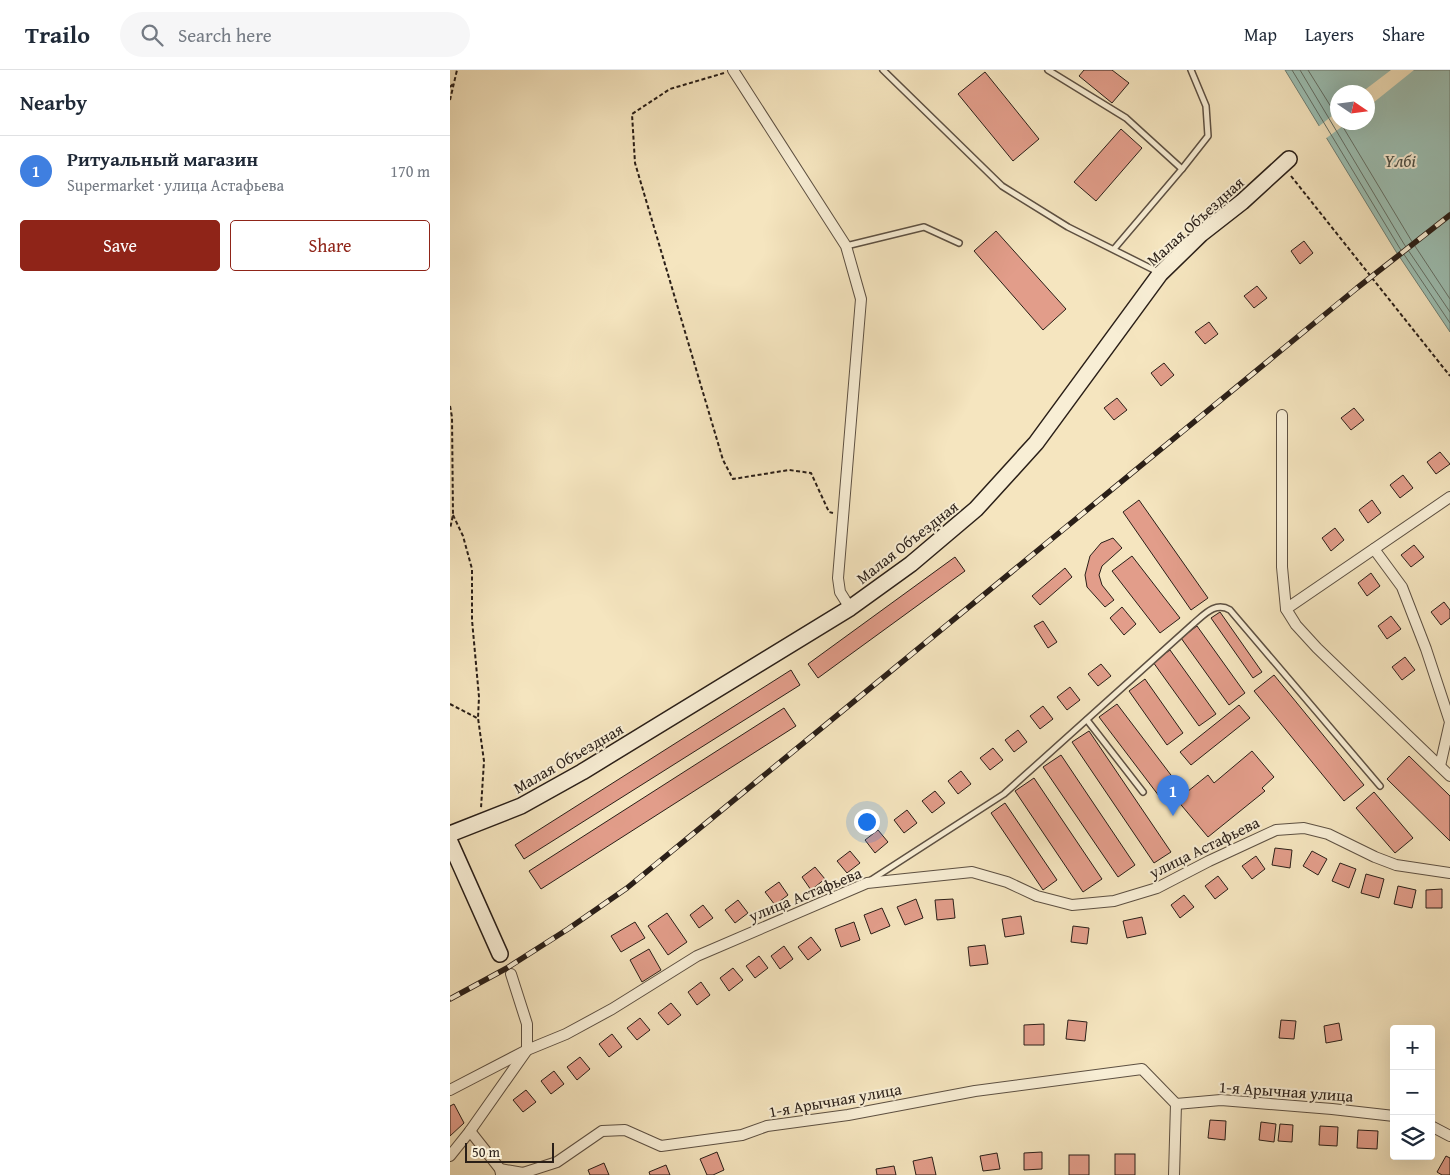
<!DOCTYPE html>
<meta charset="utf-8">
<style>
body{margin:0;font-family:"Gentium Book Plus",serif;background:#f6f6f7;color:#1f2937}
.controls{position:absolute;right:15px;bottom:15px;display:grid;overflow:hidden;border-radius:5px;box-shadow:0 5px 20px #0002}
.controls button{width:45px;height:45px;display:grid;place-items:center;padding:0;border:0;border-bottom:1px solid #e0e1e3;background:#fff;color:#1f2937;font:25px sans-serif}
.compass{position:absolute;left:880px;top:15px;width:45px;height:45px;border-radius:50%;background:#fff;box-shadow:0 5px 20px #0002;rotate:103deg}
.scale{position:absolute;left:15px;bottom:12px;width:89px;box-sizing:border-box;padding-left:5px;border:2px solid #2a1f18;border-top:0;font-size:14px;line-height:18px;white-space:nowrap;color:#2a1f18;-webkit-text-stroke:4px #f8eed5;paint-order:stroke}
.you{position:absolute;left:416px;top:751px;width:18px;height:18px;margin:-12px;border:4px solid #fff;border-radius:50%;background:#1a73e8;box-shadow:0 0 0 8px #1a73e833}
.badge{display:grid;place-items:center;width:32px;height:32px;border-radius:50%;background:#8f2418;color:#fff;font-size:16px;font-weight:700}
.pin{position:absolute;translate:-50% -41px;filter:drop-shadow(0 1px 2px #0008)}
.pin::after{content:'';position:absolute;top:26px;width:18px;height:15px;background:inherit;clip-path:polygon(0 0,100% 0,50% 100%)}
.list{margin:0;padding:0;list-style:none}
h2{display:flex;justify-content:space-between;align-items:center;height:65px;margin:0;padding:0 20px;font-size:21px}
h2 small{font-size:16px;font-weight:400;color:#747a83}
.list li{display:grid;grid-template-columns:32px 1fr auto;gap:15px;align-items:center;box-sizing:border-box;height:70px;padding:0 20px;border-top:1px solid #e0e1e3}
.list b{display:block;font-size:19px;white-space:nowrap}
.list p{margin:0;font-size:16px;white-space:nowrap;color:#747a83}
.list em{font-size:16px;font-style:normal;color:#747a83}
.actions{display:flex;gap:10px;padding:15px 20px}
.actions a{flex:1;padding:11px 0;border:1px solid #8f2418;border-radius:5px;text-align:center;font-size:18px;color:#8f2418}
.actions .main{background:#8f2418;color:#fff}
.icon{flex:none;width:28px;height:28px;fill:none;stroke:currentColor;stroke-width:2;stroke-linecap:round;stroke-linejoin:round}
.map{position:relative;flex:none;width:1000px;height:1105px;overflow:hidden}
header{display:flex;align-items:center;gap:30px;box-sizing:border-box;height:70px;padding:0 25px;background:#fff;border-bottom:1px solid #e0e1e3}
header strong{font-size:24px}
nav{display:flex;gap:28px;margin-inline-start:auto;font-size:18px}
.search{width:350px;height:45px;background:#f6f6f7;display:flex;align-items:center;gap:12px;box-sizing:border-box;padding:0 18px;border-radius:28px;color:#747a83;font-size:19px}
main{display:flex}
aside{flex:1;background:#fff}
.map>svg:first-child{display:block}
</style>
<header>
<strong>Trailo</strong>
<div class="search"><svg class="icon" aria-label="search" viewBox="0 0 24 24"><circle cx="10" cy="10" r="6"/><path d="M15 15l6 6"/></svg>Search here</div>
<nav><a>Map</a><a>Layers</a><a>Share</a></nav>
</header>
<main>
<aside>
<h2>Nearby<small></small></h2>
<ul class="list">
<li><span class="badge" style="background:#3f7fe0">1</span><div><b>Ритуальный магазин</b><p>Supermarket · улица Астафьева</p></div><em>170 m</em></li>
</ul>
<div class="actions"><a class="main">Save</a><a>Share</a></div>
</aside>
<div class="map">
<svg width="1000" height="1105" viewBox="0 0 1000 1105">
<rect width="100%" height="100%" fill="#f5e5bf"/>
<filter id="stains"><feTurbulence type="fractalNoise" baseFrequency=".004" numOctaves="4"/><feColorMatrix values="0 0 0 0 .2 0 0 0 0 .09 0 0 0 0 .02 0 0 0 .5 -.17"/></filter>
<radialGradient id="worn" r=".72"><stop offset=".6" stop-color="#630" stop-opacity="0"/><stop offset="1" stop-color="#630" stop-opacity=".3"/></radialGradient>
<!-- water -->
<path fill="#9cbfb3" stroke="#6e7f75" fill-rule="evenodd" d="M835 0H1000V262L945 180ZM888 22H918V52H888Z"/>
<!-- pier -->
<g fill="#f5e5bf">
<polygon points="941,0 964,0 918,37 918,22 912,22"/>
<polygon points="887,42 888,52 897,53 875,69 868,57"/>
</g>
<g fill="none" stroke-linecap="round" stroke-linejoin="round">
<!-- shore -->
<g stroke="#636f66" stroke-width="1">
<polyline points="842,0 949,177 1000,253"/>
<polyline points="850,0 954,174 1000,242"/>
<polyline points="858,0 888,48"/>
<polyline points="890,52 961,170 1000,229"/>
</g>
</g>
<!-- building -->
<g fill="#e29d8a" stroke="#2a1f18">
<polygon points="634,0 662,0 679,13 662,33 629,6"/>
<polygon points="535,2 589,69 563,91 508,24"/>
<polygon points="671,59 692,78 646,131 624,112"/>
<polygon points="546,161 616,239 593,260 524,181"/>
<polygon points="854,171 863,183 850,194 841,181"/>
<polygon points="807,216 817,228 804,238 794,226"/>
<polygon points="759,252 768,264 755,274 745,262"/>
<polygon points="714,293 724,305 711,316 701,303"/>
<polygon points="667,328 677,340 664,350 654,338"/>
<polygon points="904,338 914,350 901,360 891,348"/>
<polygon points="990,382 1000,394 986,404 977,392"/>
<polygon points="953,405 963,418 950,428 940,415"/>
<polygon points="689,430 758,528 741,540 673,442"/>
<polygon points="922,430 931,443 918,453 909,440"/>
<polygon points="885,458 894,470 881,481 872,468"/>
<polygon points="663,468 672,478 652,496 649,505 652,515 664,530 655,537 637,517 635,505 640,486 651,473"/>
<polygon points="964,475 974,487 961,497 951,485"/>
<polygon points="682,486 730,548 710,563 662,501"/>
<polygon points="505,487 515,501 368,608 358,594"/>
<polygon points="615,498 622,507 590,535 582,526"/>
<polygon points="921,503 930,516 917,526 908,513"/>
<polygon points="994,532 1000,540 1000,548 991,555 981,542"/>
<polygon points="672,537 686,554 674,565 660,548"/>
<polygon points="770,542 812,602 803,608 761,548"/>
<polygon points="941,546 951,559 937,569 928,556"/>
<polygon points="593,551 607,572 598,578 584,556"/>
<polygon points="747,556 795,623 779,635 731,568"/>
<polygon points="720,580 766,644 749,656 703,592"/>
<polygon points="955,587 965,600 952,610 942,597"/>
<polygon points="651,594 661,606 648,616 638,604"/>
<polygon points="341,600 350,615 74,789 65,775"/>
<polygon points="824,605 914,715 894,731 804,621"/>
<polygon points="695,609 733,663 717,675 679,621"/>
<polygon points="620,617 630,630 617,640 607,627"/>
<polygon points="667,634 727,713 709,726 649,647"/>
<polygon points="789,635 800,648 741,695 730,682"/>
<polygon points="593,636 603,649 590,659 580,646"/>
<polygon points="334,638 346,656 91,819 79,801"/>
<polygon points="568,660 577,672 564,682 555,670"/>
<polygon points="639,661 721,782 704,793 622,672"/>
<polygon points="543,678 553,690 540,700 530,688"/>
<polygon points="802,681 824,707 812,718 815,721 758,767 727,730 758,705 764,713"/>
<polygon points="611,685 685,795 668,807 593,697"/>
<polygon points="959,686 1000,726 1000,771 937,709"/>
<polygon points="511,701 521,714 508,724 498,711"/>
<polygon points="584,708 652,809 633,822 565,721"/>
<polygon points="485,721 495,733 482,743 472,731"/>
<polygon points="924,722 963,768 945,783 906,738"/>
<polygon points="555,733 607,810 593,820 541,743"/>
<polygon points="457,740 467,753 454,763 444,750"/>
<polygon points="428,760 438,772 425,783 415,770"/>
<polygon points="825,778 842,780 840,798 822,795"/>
<polygon points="400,781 410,793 397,803 387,791"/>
<polygon points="862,781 877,789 868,805 853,796"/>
<polygon points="806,786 815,799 802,809 792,796"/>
<polygon points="890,793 906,799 899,818 882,811"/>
<polygon points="365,797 375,809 361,820 352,807"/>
<polygon points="916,804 934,809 929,828 911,823"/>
<polygon points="768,806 778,819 765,829 755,816"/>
<polygon points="329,812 338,825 325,835 315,822"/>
<polygon points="948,816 966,820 962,838 944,834"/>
<polygon points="992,819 992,838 976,838 976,820"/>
<polygon points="734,825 744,837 730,848 721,835"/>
<polygon points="466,829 473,848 455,855 447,837"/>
<polygon points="503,829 505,848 487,850 485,830"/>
<polygon points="288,830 298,843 285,853 275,840"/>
<polygon points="253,835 263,848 249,858 240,845"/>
<polygon points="432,838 440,856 421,864 414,845"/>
<polygon points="217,843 237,872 218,885 198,856"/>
<polygon points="571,846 574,864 555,867 552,849"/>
<polygon points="692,847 696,864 677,868 673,851"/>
<polygon points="185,852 195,868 171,882 161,866"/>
<polygon points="404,852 410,870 391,877 385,859"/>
<polygon points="623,856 639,858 637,874 621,872"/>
<polygon points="361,867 371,880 358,890 348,877"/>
<polygon points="535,875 538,894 520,896 518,877"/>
<polygon points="334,876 343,889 330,899 321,886"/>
<polygon points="199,879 211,900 192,912 180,890"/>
<polygon points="309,886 318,898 305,908 296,896"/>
<polygon points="283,898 293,910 279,921 270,908"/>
<polygon points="251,912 260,925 247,935 238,922"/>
<polygon points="221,933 231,945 218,955 208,943"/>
<polygon points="190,948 200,960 187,970 177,958"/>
<polygon points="618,950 637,952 635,971 616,969"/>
<polygon points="831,950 846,951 844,969 829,968"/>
<polygon points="889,953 892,970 876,973 874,956"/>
<polygon points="594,954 594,975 574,975 574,955"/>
<polygon points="162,964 172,977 159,987 149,974"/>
<polygon points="130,987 140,999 127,1010 117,997"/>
<polygon points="104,1001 114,1014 101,1024 91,1011"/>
<polygon points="76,1020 86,1032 73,1042 63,1030"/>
<polygon points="4,1034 14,1053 0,1066 0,1036"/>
<polygon points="760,1050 776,1051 775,1070 758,1068"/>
<polygon points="811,1052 826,1054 824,1072 809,1070"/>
<polygon points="830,1054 843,1055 842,1072 828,1071"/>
<polygon points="870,1056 888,1057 887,1076 869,1075"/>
<polygon points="908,1060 928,1061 927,1079 907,1078"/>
<polygon points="267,1082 274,1100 263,1105 257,1105 250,1089"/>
<polygon points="592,1082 592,1099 574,1100 574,1083"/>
<polygon points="547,1083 550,1099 533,1101 530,1086"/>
<rect x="665" y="1084" width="20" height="21"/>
<rect x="619" y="1085" width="20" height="20"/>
<polygon points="996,1086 1000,1088 1000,1105 992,1105 987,1102"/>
<polygon points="482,1087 486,1105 466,1105 463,1091"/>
<polygon points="154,1093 159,1105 140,1105 138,1100"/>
<polygon points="216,1095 220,1105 200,1105 199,1102"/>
<polygon points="444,1096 446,1105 427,1105 426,1099"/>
</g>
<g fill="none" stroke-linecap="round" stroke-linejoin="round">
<defs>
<g id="lane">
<polyline points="433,0 552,116 618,157 708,202"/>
<polyline points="598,0 676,48 732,99 664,179"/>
<polyline points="732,99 758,66 756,36 741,0"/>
<polyline points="396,176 474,157 509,173"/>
<polyline points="637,650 693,722"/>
<path d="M421 810 554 724 743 554C754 545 765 531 780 540L930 716"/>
</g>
<g id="street">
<polyline points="283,0 396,176 411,229 388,508 390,522 400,538"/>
<polyline points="832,345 832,497 836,539 846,555 867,578 1000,706"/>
<polyline points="924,479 952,517 976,579 1000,652 990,696"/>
<polyline points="836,539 1000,427"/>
<polyline points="0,1020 77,980 116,964 162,939 247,886 417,813 522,802 557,812 587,826 622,835 664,831 707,818 759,791 826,760 854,758 878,764 925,787 946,795 1000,803"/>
<polyline points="726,1034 771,1030 882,1039 944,1046"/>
<polyline points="981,1056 1000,1066"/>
<polyline points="20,1061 50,1099 51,1104"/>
<polyline points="0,1086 20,1061 77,980 77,954 61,904"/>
<polyline points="50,1099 73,1103 107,1092 152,1061 175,1060 211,1076 292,1065 317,1056 398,1045 525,1021 692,999 726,1034 724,1105"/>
</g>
<g id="secondary">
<polyline points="0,764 71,736 132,702 400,538 461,494 526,439 586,373 710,204 751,164 792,132 839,89"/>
<polyline points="0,772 50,884"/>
</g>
</defs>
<!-- lane casing -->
<use href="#lane" stroke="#5d5042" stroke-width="8"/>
<!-- street casing -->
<use href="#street" stroke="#5d5042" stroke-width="12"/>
<!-- secondary casing -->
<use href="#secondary" stroke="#2a1f18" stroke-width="18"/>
<!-- path -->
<g stroke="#2a1f18" stroke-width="2" stroke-dasharray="4 2.5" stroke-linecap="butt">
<polyline points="274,3 220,19 182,44 185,93 273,390 283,409 339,400 361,403 379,442 383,443"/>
<polyline points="0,17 4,13"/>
<polyline points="0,30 7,0"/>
<polyline points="841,106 1000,306"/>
<polyline points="0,336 2,347 3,445 0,459"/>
<polyline points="3,445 13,466 22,499 22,550 29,627 28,648 34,691 31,738"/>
<polyline points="0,634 27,648"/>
</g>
<!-- lane -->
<use href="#lane" stroke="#f8eed5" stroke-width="5"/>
<!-- street -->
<use href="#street" stroke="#f8eed5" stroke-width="10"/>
<!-- secondary -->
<use href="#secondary" stroke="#f8eed5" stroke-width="15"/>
<defs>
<polyline id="rail" points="0,929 57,898 118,859 177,818 907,218 1000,145"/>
</defs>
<!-- rail casing -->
<use href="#rail" stroke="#2a1f18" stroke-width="5.5"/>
<!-- rail -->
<use href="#rail" stroke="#f8eed5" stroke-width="4" stroke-dasharray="11" stroke-linecap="butt"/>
</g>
<g text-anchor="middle" stroke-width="4" stroke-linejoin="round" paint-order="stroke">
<!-- street labels -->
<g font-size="16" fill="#2a1f18" stroke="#f8eed5">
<text transform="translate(745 151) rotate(-42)" y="6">Малая Объездная</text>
<text transform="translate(457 472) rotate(-38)" y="6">Малая Объездная</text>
<text transform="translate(118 688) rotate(-30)" y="6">Малая Объездная</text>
<text transform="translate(754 777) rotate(-26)" y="6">улица Астафьева</text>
<text transform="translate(355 824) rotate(-22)" y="6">улица Астафьева</text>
<text transform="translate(836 1021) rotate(4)" y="6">1-я Арычная улица</text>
<text transform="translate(385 1030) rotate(-10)" y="6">1-я Арычная улица</text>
</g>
<!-- water labels -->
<g font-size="18" font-style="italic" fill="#4c4f46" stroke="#f8eed5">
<text x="950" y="97">Үлбі</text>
</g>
</g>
<rect width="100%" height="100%" filter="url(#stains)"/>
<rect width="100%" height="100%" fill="url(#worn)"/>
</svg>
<div class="controls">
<button>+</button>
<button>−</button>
<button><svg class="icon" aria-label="layers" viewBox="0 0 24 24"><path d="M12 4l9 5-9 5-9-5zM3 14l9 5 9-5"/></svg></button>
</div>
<svg class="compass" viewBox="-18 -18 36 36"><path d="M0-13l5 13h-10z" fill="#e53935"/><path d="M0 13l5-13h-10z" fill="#747a83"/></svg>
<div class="scale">50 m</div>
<div class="you"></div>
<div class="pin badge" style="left:723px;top:746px;background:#3f7fe0">1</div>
</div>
</main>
